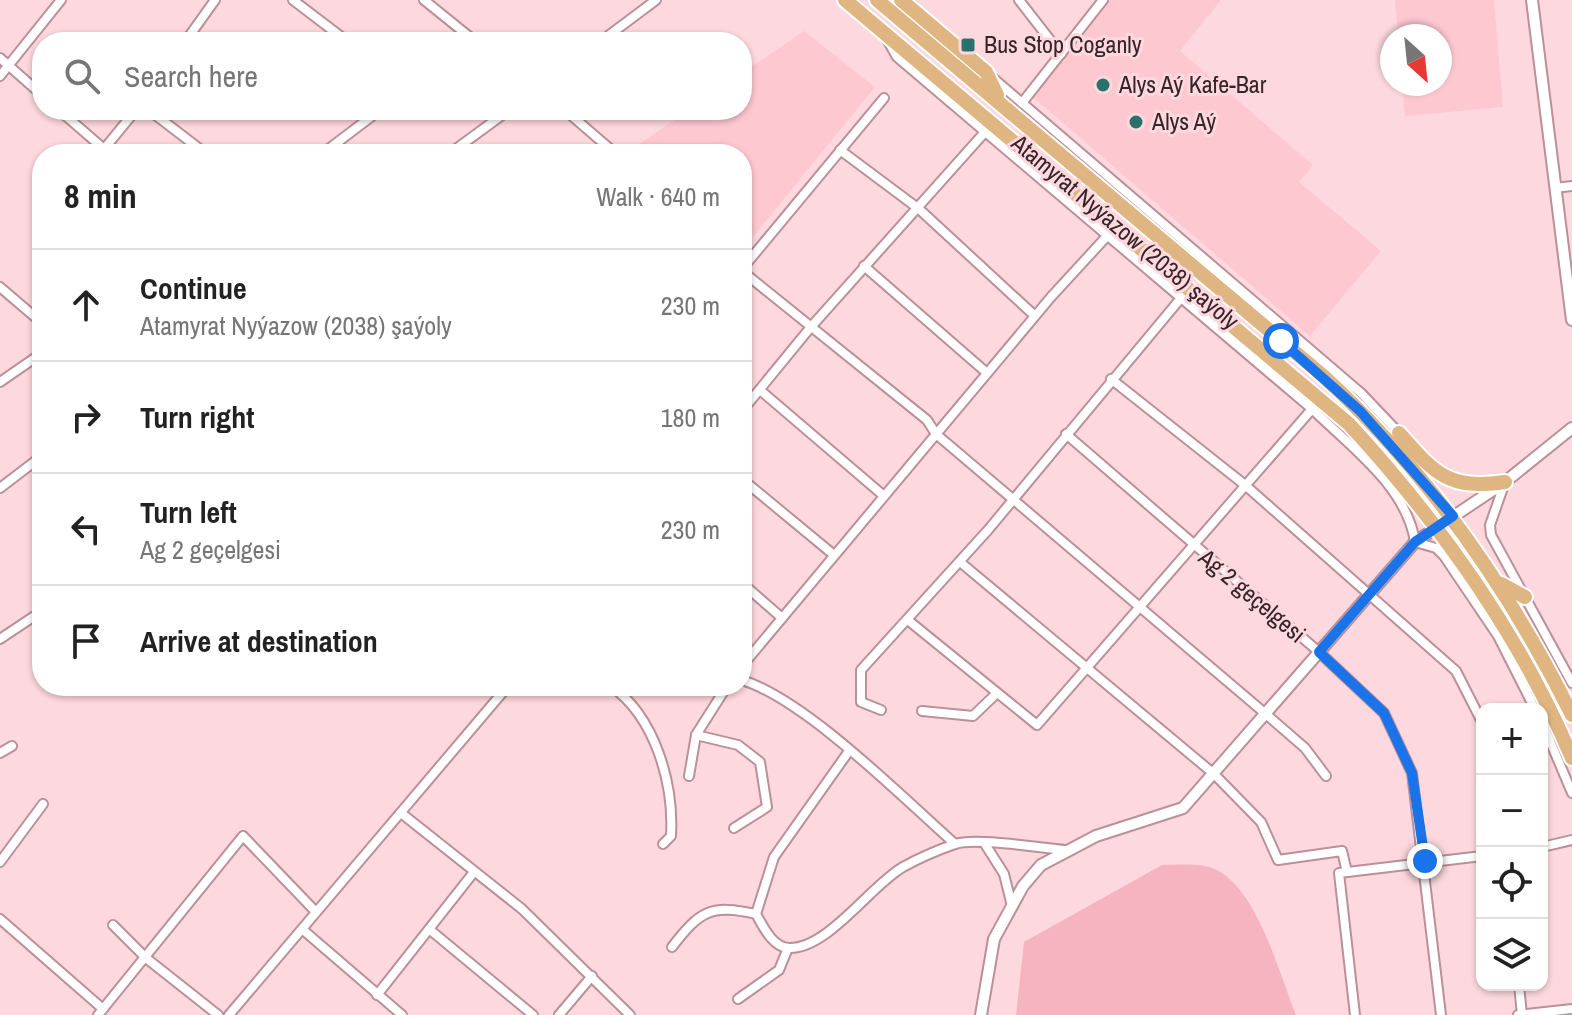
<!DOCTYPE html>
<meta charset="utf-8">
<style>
body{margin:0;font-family:"Archivo Narrow",sans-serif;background:#f6f6f6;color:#222}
.controls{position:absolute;right:24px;bottom:24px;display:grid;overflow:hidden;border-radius:16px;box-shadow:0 2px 6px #0004}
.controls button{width:72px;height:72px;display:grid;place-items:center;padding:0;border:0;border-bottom:2px solid #e0e0e0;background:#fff;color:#222;font:40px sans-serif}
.compass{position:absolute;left:1380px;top:24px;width:72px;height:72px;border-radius:50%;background:#fff;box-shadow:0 2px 6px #0004;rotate:153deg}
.stop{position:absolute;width:24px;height:24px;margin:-18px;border:6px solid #1a73e8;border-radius:50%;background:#fff}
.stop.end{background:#1a73e8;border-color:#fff;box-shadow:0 2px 8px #0008}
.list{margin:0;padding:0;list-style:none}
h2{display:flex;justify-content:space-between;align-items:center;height:104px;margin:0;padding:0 32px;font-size:34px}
h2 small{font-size:26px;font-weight:400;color:#767676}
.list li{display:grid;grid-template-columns:52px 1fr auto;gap:24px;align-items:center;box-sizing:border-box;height:112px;padding:0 32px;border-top:2px solid #e0e0e0}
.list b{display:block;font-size:30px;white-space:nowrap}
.list p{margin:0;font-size:26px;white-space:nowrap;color:#767676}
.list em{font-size:26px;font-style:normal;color:#767676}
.icon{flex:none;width:44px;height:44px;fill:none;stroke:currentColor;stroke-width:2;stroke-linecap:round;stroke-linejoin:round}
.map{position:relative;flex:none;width:1572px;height:1015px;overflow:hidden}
.search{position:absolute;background:#fff;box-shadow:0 2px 6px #0004;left:32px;top:32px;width:720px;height:88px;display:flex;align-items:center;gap:20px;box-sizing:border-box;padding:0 28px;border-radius:32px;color:#767676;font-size:30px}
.panel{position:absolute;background:#fff;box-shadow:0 2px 6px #0004;left:32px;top:144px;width:720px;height:552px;border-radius:32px}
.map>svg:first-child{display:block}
</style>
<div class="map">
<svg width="1572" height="1015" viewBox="0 0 1572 1015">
<rect width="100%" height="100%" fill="#fdd8de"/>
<!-- built -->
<g fill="#fec8d1">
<polygon points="1110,0 1221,0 1180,51 1313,165 1299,182 1381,251 1310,336 1033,97"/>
<polygon points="1395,0 1494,0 1503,107 1405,116 1402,84 1440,84 1440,36 1398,36"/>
<polygon points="804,31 875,87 748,243 742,238 742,154 650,154 639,144 689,110 742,110 742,73"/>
</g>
<!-- green -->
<path fill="#f5b4c0" d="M1162 865C1177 865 1198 863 1212 868 1256 884 1279 973 1296 1015H1016L1024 942Z"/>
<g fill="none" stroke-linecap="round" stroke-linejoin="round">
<defs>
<g id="minor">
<polyline points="293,0 348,42"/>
<polyline points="424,0 476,42"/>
<polyline points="1019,0 1061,54"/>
<path d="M888 41 897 57 1312 409C1350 446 1407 487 1415 542L1436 548 1444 556 1498 636 1535 709"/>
<polyline points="185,42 215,0"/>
<polyline points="600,42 656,0"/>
<polyline points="0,58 42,95"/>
<polyline points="0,76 61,0"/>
<polyline points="993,78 1361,393 1399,433"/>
<polyline points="1022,103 1103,0"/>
<polyline points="59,110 104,149 136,110"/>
<polyline points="149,110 205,153"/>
<polyline points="565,110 616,154"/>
<polyline points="840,150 919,209 1035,316"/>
<polyline points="322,154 380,110"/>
<polyline points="449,154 509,110"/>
<polyline points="1555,188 1572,186"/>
<polyline points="864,266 987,373"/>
<polyline points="742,269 884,98"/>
<polyline points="742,271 927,420 936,434 1267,715 1305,748 1326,776"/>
<polyline points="0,287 42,323"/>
<polyline points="1111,379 1245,485 1456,671 1482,722"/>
<polyline points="0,382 42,353"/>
<polyline points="760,390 884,496"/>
<polyline points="742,411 810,328 985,132"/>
<polyline points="1066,434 1319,652 1384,713 1412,773 1441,1015"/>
<polyline points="742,479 834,555"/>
<polyline points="1505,482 1490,525 1491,535 1572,683"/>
<polyline points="0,488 42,456"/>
<polyline points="960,562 1214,774 1261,822 1278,860 1342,851 1347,872"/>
<polyline points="742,583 782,618"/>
<polyline points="909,621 1037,725 1312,409"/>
<polyline points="0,639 42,611"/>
<polyline points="742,666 1051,297 1108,235"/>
<path d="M742 680C806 700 902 797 955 844"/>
<path d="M611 686C655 717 674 783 671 836L663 844"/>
<polyline points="881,710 861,702 861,670 988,530 1181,298"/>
<polyline points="922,711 973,716 997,693"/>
<polyline points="1542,722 1572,793"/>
<polyline points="696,735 738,745 760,762 767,807 734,828"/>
<polyline points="0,753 12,746"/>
<polyline points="689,776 696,735 727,686"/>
<polyline points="401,813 522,909 630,1015"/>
<polyline points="985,844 1004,874 1012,906"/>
<polyline points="1542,847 1572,840"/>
<polyline points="0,862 43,804"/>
<polyline points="756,914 774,857 849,751"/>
<polyline points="0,919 103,1009"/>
<polyline points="113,925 146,958 218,1015"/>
<polyline points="302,929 402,1015"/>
<polyline points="429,929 533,1015"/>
<path d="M672 947C700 911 710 904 756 914 763 926 772 947 789 948 828 949 871 885 903 867 919 858 938 850 955 844 975 837 1040 848 1065 850"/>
<polyline points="1519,985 1522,1015"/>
<polyline points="377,995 474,872"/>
<polyline points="738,999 779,970 788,948"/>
<polyline points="98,1015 243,836 316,912"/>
<polyline points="229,1015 508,686"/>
<polyline points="559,1015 592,976"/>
<polyline points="1355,1015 1339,873 1482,856"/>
<polyline points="1518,1015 1572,1009"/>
</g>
<g id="tertiary">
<polyline points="1532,0 1572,320"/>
<polyline points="981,1015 994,939 1023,886 1041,865 1096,836 1183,808 1415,542 1505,482 1572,428"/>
</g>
<g id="primary">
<path d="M845 0 1349 424C1440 523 1519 633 1572 758"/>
<path d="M877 0 1321 374C1428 471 1508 587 1572 715"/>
<polyline points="901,0 986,72 997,95"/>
<path d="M1399 433C1435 474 1448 490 1505 482"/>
<polyline points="1501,584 1525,597"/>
</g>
</defs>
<!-- minor casing -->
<use href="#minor" stroke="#bb9098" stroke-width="12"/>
<!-- tertiary casing -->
<use href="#tertiary" stroke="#bb9098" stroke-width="14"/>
<!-- primary casing -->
<use href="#primary" stroke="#fff" stroke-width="18"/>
<!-- minor -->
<use href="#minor" stroke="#fff" stroke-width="8"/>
<!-- tertiary -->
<use href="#tertiary" stroke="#fff" stroke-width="10"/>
<!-- primary -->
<use href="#primary" stroke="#dfb582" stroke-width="14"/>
</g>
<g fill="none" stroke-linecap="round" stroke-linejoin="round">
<!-- route -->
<polyline stroke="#1a73e8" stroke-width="10" points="1281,341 1360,411 1453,516 1415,542 1319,652 1384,713 1412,773 1425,861"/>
</g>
<!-- markers -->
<g fill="#29726b" stroke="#fdd8de" stroke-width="3">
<rect x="960" y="37" width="16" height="16" rx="4"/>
<circle cx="1103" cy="85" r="8"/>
<circle cx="1136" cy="122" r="8"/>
</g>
<g text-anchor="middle" stroke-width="6" stroke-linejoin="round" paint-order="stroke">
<!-- poi labels -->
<g font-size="24" fill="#362528" stroke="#fdd8de" text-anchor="start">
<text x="984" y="53">Bus Stop Coganly</text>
<text x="1119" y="93">Alys Aý Kafe-Bar</text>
<text x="1152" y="130">Alys Aý</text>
</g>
<!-- street labels -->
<g font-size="24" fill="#362528" stroke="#fdd8de">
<text transform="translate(1125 232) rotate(40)" y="8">Atamyrat Nyýazow (2038) şaýoly</text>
<text transform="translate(1252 596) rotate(40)" y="8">Ag 2 geçelgesi</text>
</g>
</g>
</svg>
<div class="controls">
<button>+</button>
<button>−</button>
<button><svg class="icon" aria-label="locate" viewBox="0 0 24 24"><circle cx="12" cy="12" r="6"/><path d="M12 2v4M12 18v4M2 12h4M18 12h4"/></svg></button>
<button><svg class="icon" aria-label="layers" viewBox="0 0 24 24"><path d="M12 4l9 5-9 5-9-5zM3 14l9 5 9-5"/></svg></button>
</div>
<svg class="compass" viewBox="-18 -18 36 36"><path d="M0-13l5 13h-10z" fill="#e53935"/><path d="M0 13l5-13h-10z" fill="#767676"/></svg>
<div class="stop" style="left:1281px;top:341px"></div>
<div class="stop end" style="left:1425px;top:861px"></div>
<div class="search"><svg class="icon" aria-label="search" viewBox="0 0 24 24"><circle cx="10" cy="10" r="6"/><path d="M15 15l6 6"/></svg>Search here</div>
<section class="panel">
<h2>8 min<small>Walk · 640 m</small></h2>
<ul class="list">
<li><svg class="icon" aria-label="ahead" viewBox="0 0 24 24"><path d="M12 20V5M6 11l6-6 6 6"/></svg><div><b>Continue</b><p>Atamyrat Nyýazow (2038) şaýoly</p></div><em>230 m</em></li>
<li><svg class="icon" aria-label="right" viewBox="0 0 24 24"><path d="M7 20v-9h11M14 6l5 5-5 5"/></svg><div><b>Turn right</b></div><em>180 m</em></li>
<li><svg class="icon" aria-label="left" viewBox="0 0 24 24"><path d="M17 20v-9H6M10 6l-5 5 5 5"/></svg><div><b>Turn left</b><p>Ag 2 geçelgesi</p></div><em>230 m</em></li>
<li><svg class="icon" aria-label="arrive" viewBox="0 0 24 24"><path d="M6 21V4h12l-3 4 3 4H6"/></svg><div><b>Arrive at destination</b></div></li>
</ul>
</section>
</div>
